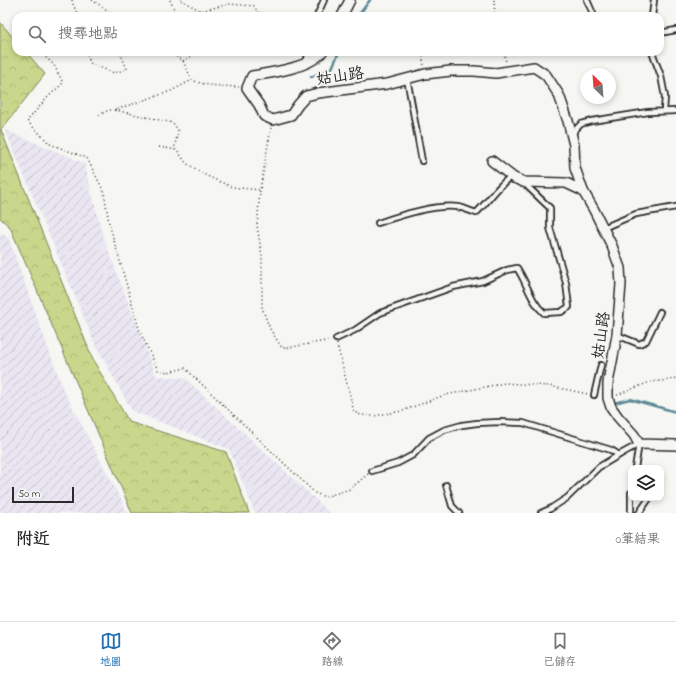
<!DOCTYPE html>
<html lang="zh-TW">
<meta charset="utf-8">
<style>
body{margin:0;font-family:"Indie Flower","LXGW WenKai TC",sans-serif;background:#f6f6f6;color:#222}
.controls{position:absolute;right:12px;bottom:12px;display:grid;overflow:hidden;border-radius:8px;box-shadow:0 2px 6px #0003}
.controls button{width:36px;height:36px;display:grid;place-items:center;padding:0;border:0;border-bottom:1px solid #e0e0e0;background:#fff;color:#222;font:20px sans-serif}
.compass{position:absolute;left:580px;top:68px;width:36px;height:36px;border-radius:50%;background:#fff;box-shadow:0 2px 6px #0003;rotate:335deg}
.scale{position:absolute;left:12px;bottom:10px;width:62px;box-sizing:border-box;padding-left:4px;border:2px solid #2b2b2b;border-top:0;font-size:11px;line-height:14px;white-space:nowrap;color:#2b2b2b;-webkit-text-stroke:3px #f6f6f2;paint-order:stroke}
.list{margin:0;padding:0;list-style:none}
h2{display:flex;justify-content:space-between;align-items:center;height:52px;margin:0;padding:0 16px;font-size:17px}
h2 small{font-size:13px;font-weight:400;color:#767676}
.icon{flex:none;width:22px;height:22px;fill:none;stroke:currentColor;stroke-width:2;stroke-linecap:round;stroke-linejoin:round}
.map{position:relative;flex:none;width:676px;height:513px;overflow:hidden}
.search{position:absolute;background:#fff;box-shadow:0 2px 6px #0003;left:12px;right:12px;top:12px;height:44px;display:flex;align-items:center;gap:10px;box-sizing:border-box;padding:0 14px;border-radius:12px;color:#767676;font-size:15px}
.sheet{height:108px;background:#fff}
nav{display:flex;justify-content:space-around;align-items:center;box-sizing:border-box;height:56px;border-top:1px solid #e0e0e0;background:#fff;font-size:11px;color:#767676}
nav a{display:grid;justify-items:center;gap:2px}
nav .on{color:#1f6fb2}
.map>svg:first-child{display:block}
</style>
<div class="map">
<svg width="676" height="513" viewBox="0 0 676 513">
<defs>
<pattern id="industrial-furrows" width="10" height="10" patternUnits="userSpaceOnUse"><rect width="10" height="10" fill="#e9e6f2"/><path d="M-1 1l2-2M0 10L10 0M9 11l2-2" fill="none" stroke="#c8c5d0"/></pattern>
<pattern id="forest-crowns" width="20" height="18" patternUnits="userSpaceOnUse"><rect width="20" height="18" fill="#c8d78b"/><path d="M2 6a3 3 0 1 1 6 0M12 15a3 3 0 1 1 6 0" fill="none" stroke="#acb978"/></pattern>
</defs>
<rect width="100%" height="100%" fill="#f6f6f2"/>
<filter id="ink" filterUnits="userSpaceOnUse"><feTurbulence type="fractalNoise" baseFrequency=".025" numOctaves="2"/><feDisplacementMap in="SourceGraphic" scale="8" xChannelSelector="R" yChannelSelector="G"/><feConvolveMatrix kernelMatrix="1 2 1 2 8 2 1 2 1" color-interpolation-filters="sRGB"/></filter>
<g filter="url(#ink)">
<!-- industrial -->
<g fill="url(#industrial-furrows)">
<polygon points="5,130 84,163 103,236 156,376 185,378 330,513 255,513 229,449 132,411 95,344"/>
<polygon points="0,233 8,237 63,389 128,513 0,513"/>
</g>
<!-- forest -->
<polygon fill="url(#forest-crowns)" stroke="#7a815b" points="0,22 16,41 16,52 26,52 45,74 1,130 93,360 129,422 226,452 249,513 132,513 10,227 0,218"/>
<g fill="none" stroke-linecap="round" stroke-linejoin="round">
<!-- stream -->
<g stroke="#5d8a96" stroke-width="2.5">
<polyline points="358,16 370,0"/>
<polyline points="311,77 332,68 339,52"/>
<polyline points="614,403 630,399 676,412"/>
</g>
<defs>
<g id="lane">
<polyline points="587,0 594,16"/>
<polyline points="317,16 324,0"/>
<polyline points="652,16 654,0"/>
<polyline points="660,33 676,30"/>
<polyline points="652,52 661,76 665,97 664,111"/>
<polyline points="306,62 309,52"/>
<polyline points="407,78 422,161"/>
<polyline points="573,135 574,131 581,124 592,121 648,112 676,111"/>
<path d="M378 223C398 216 437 204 458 207 464 208 470 211 476 213 488 202 496 188 509 178L513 180"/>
<polyline points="603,228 636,214 676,207"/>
<polyline points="617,335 639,344 646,341 660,312"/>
<path d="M336 339 355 330 380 313 453 287 483 281 507 270 517 268C527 283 531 302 544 313L561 312 569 307 566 283 550 228V208L526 185 523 184"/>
<polyline points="594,395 601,365"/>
<polyline points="372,471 398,463 413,455 429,438 444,430 462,425 477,423 500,422 523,423 611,450 619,455 639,444 635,468"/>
<polyline points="446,485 452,506 459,513"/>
<polyline points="541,513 550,509 567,498 599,467 619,455"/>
<polyline points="631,513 631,493"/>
<polyline points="639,513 648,500"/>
</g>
<g id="street">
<polyline points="342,16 350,0"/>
<path d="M322 52C310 68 270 73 252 76L247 88 259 105 264 116 273 120 291 115 298 105 306 96 318 93 387 84 425 74 451 71H474L496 73 534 67 546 75 559 95 568 121 574 145 575 168 583 191"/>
<polyline points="492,161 514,178 524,182 566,183 583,191 594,210 612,246 620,268 621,284 617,335 608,383 608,398 611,407 618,417 634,435 639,444 676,445"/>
</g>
</defs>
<!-- lane casing -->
<use href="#lane" stroke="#2b2b2b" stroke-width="8"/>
<!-- street casing -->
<use href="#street" stroke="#2b2b2b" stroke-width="12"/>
<!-- path -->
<g stroke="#2b2b2b" stroke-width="1.5" stroke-dasharray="1 3" stroke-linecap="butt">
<polyline points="72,0 73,4 78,16"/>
<polyline points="92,0 116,16"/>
<polyline points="170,0 177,16"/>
<polyline points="181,0 201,11 229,4 254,6 260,16"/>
<polyline points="494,0 495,16"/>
<polyline points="40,52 54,65 63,83 47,98 27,121 50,144 87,158 104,192 109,223 140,332 158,370 168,372 185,368 315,493 325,497 350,489 368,474"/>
<polyline points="85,52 91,64 114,73 127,69 120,52"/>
<polyline points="170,52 183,61 192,80 197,82 208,85 239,87"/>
<polyline points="422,52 424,66"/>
<polyline points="504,52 506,63"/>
<polyline points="183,61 199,52"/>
<polyline points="115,110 173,123 178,130 174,150"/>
<polyline points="99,115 109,110 115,110 171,91 192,80"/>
<polyline points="271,128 260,190 257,226 262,256 262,308 270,329 282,348 292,347 331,340"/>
<polyline points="159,147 177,150 186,163 207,176 232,187 260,190"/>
<polyline points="337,344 354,412 361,415 373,416 402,411 445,395 505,383 549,386 588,394"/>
<polyline points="617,395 650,382 670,380 676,378"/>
</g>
<!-- lane -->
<use href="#lane" stroke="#f6f6f2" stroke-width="4.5"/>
<!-- street -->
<use href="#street" stroke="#f6f6f2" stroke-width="9"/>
</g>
</g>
<g text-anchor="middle" stroke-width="4" stroke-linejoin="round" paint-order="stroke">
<!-- street labels -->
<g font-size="16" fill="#2b2b2b" stroke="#f6f6f2">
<text transform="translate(340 75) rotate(-8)" y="6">姑山路</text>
<text transform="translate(600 335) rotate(-82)" y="6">姑山路</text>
</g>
</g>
</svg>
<div class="controls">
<button><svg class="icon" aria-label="layers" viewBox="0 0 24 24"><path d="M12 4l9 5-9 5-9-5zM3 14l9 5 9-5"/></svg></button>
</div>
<svg class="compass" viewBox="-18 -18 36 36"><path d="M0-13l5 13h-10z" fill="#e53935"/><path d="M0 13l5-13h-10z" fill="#767676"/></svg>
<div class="scale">50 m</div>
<div class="search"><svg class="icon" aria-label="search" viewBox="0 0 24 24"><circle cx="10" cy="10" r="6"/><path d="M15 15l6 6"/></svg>搜尋地點</div>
</div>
<section class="sheet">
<h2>附近<small>0筆結果</small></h2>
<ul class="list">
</ul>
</section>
<nav>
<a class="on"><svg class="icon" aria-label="map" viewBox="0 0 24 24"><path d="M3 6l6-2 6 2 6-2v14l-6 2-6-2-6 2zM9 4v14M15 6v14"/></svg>地圖</a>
<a><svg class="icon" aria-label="directions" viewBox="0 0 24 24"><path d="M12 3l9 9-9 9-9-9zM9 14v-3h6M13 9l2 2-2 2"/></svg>路線</a>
<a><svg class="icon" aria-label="saved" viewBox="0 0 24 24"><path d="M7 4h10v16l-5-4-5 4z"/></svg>已儲存</a>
</nav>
